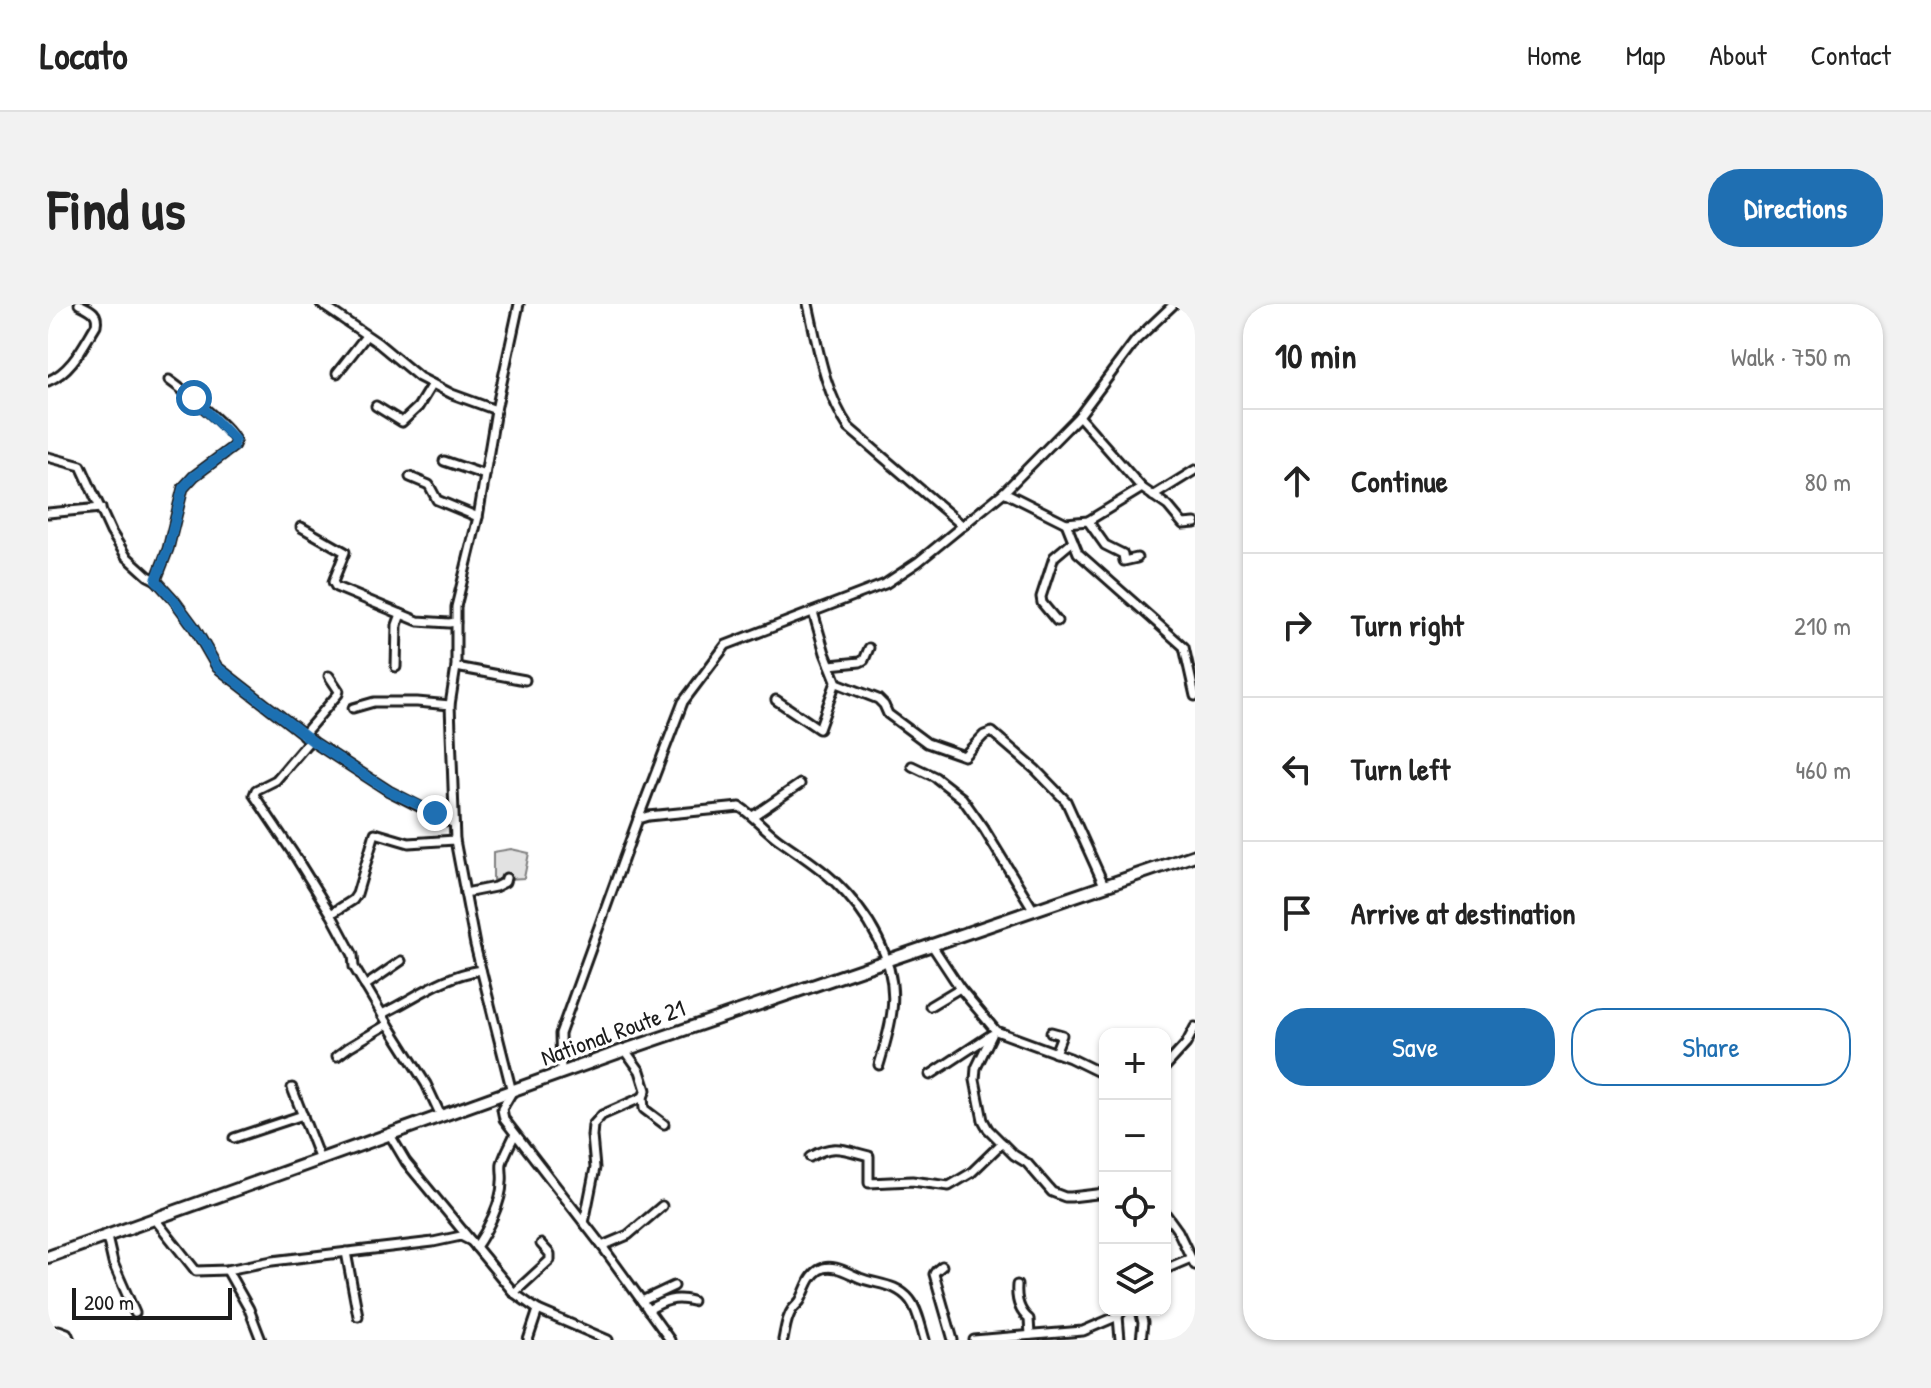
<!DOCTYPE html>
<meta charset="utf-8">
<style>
body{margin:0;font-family:"Patrick Hand",sans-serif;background:#f2f2f2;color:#222}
.controls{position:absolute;right:24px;bottom:24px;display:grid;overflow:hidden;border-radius:16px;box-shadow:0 2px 6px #0004}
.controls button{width:72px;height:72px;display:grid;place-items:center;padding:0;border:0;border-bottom:2px solid #e0e0e0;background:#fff;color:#222;font:40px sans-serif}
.scale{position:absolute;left:24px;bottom:20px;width:160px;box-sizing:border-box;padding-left:8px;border:4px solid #1c1c1c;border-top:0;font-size:22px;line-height:28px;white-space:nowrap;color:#1c1c1c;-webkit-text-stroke:6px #fff;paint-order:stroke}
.stop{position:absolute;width:24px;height:24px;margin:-18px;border:6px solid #1f6fb2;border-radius:50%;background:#fff}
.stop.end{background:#1f6fb2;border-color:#fff;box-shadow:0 2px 8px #0008}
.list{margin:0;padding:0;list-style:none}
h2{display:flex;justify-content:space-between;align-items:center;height:104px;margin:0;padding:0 32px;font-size:34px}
h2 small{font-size:26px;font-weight:400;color:#767676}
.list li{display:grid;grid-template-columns:52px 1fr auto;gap:24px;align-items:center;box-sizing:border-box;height:144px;padding:0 32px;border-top:2px solid #e0e0e0}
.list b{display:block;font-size:30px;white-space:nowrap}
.list em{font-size:26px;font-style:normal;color:#767676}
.actions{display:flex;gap:16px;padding:24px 32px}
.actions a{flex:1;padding:18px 0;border:2px solid #1f6fb2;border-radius:32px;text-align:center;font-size:28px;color:#1f6fb2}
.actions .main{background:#1f6fb2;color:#fff}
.icon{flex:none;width:44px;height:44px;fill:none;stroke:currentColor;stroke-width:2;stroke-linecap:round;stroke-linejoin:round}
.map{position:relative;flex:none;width:1147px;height:1036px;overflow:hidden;border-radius:32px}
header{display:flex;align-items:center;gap:48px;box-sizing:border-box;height:112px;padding:0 40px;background:#fff;border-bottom:2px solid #e0e0e0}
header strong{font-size:38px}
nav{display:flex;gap:44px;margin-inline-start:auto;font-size:28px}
.intro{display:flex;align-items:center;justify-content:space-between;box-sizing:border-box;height:192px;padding:0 48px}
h1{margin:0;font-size:56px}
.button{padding:20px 36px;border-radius:32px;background:#1f6fb2;color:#fff;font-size:28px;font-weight:700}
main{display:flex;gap:48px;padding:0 48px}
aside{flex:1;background:#fff;border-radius:32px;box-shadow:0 2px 6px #0004}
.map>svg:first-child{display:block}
</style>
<header>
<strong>Locato</strong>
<nav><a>Home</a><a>Map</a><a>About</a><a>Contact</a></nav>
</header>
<div class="intro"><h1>Find us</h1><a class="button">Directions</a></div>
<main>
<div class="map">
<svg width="1147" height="1036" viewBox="0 0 1147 1036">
<rect width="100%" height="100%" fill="#fff"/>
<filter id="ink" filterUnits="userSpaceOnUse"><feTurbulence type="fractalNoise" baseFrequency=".0125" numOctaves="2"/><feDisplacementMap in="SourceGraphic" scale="16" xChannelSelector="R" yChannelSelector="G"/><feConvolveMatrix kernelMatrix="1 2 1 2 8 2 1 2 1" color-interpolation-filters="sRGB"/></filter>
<g filter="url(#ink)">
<!-- green -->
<polygon fill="#e2e2e2" stroke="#7f7f7f" stroke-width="2" points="463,545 481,549 476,574 445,576 445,548"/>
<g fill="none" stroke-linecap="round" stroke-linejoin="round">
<defs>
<g id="minor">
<polyline points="273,0 330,39 371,73 404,90 448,106"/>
<polyline points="471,0 448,106 430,213 408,303 408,363 402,401 407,536 427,641 464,788 454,805 456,815 554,942 622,1036"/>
<path d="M760 0C770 43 776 87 801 124L915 222"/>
<polyline points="289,69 318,32"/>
<path d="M0 77C24 67 35 42 48 21 51 8 41 5 31 0"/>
<polyline points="328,102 354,118 370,103 384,80"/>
<polyline points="1031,112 1094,184"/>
<polyline points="0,153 33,162 63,228 78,252 100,272 108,276 126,296 146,323 169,363 267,439 341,487 406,520"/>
<polyline points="396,157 437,171"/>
<polyline points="362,173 381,181 389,196 430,213"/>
<polyline points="956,188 1018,219 1040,217 1094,184 1120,202 1135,220 1147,219"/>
<polyline points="1105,192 1147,166"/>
<polyline points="0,209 53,204"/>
<polyline points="1040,217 1057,241 1075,250 1076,257 1089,254"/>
<polyline points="1018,219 1030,249 1136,343 1147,392"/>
<polyline points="253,223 297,248 285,278 288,283 370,317 401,319 408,318"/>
<path d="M108 276 120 245 135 184 146 172 185 143C186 141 188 139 187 137 186 126 132 84 121 76"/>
<polyline points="765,308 777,349 789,379 830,395 836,401 840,410 879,439 916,452 936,431 944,428 988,466 1018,497 1056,581"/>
<polyline points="1009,317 994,299 993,293 1006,253 1025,237"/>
<polyline points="782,361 812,358 816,356 821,344"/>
<polyline points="348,363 349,321 353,310"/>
<polyline points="408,363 477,376"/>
<polyline points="728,396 771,425 788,378"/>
<polyline points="305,404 326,398 369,398 402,401"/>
<polyline points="255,431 290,390 291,387 281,372"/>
<polyline points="262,436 228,476 208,486 206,491 247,552 283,610 305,651 306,663 334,710"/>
<polyline points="864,462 887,473 914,494 936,525 985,605"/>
<polyline points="705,512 752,480"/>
<path d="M590 515 600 512 692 503C706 512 716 525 730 535 748 548 768 560 785 576 820 609 850 656 844 707 842 725 836 744 831 761"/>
<polyline points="417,589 447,583 457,578 458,574"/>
<polyline points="283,610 305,596 309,590 327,529 361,539 407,536"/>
<polyline points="883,640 912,684 948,727 1022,754 1057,771"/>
<polyline points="317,682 353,657"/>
<polyline points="882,702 912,684"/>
<polyline points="340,720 378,780 393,812"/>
<polyline points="1003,728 1014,731 1007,749"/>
<polyline points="944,731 928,764 927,776 935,816 940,825 966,851 979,859 1004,888 1017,893 1023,893 1057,889"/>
<polyline points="577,746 592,767 598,786 595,793 596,805 616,820"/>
<path d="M289 752 301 743 340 720 334 710C369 693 394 672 433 666"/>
<polyline points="1117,763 1138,740 1147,723"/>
<polyline points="513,768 512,730 590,515 635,398 678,341 837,280 870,258 956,188 1031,112 1088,36 1126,0"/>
<polyline points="882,771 943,731"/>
<polyline points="244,784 272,856"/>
<polyline points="342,831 358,858 466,989 490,1006 560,1036"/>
<polyline points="186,834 255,811"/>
<path d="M762 853C786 839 796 846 821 852V879L864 877 901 882 923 869 954 839"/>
<polyline points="1117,909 1130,927 1143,954"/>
<polyline points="106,914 148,967 179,966 224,957 385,938 413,932 423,937"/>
<polyline points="536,919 547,864 544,832 545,821 554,811 595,793"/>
<polyline points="59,933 65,959 87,1009"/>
<polyline points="554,942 580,931 614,902"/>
<path d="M428 943C439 927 454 898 454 878 455 871 453 866 454 859 457 849 463 839 467 830"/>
<polyline points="298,948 310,1012"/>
<polyline points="894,962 888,967 886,970 905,1036"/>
<polyline points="1117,965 1143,954 1147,961"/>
<polyline points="179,966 201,1005 213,1036"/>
<path d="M969 981C968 994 971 1007 981 1015L982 1031"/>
<polyline points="466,989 502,956 502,950 493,940"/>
<polyline points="594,997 626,982"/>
<path d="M600 1006C615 997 627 992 644 997"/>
<polyline points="1092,1006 1095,1019 1093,1036"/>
<polyline points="1070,1012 1072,1036"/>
<polyline points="0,1031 11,1026 19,1029 22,1036"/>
<polyline points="480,1036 490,1006"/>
<path d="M735 1036C737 1027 738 1014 744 1006 746 1003 749 1001 752 997 758 987 760 973 771 966 783 958 800 969 812 974 830 981 848 979 862 996 870 1006 873 1023 877 1036"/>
<polyline points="926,1036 1035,1027 1070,1012 1075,1006"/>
</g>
<polyline id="highway" points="0,953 577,746 1147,551"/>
</defs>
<!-- minor casing -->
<use href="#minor" stroke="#1c1c1c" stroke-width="13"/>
<!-- highway casing -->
<use href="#highway" stroke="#1c1c1c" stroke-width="16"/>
<!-- minor -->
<use href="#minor" stroke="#fff" stroke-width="7"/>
<!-- highway -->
<use href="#highway" stroke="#fff" stroke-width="10"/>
</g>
</g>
<g fill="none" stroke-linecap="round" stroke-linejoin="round" filter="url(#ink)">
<!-- route -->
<polyline stroke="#1f6fb2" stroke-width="10" points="146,94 187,136 185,143 146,172 135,184 120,245 108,276 126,296 146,323 169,363 267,439 341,487 387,509"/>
</g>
<g text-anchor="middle" stroke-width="6" stroke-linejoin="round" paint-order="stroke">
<!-- street labels -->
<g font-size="24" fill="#1c1c1c" stroke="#fff">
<text transform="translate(565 729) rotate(-20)" y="8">National Route 21</text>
</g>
</g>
</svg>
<div class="controls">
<button>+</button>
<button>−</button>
<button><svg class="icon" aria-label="locate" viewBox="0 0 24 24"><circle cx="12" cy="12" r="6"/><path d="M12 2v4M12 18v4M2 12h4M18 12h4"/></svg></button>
<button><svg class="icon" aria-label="layers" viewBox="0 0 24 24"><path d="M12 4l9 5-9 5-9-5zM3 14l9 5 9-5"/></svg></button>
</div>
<div class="scale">200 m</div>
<div class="stop" style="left:146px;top:94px"></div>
<div class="stop end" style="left:387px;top:509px"></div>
</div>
<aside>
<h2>10 min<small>Walk · 750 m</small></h2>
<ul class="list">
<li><svg class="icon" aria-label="ahead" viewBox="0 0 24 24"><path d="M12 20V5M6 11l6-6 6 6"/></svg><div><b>Continue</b></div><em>80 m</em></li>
<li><svg class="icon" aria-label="right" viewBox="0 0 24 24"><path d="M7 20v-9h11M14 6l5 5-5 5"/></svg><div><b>Turn right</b></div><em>210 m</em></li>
<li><svg class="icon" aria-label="left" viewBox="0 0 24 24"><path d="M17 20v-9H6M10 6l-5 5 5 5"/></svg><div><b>Turn left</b></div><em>460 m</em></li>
<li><svg class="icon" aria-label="arrive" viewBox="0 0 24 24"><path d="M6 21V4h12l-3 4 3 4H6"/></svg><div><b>Arrive at destination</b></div></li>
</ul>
<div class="actions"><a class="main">Save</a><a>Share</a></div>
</aside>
</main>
